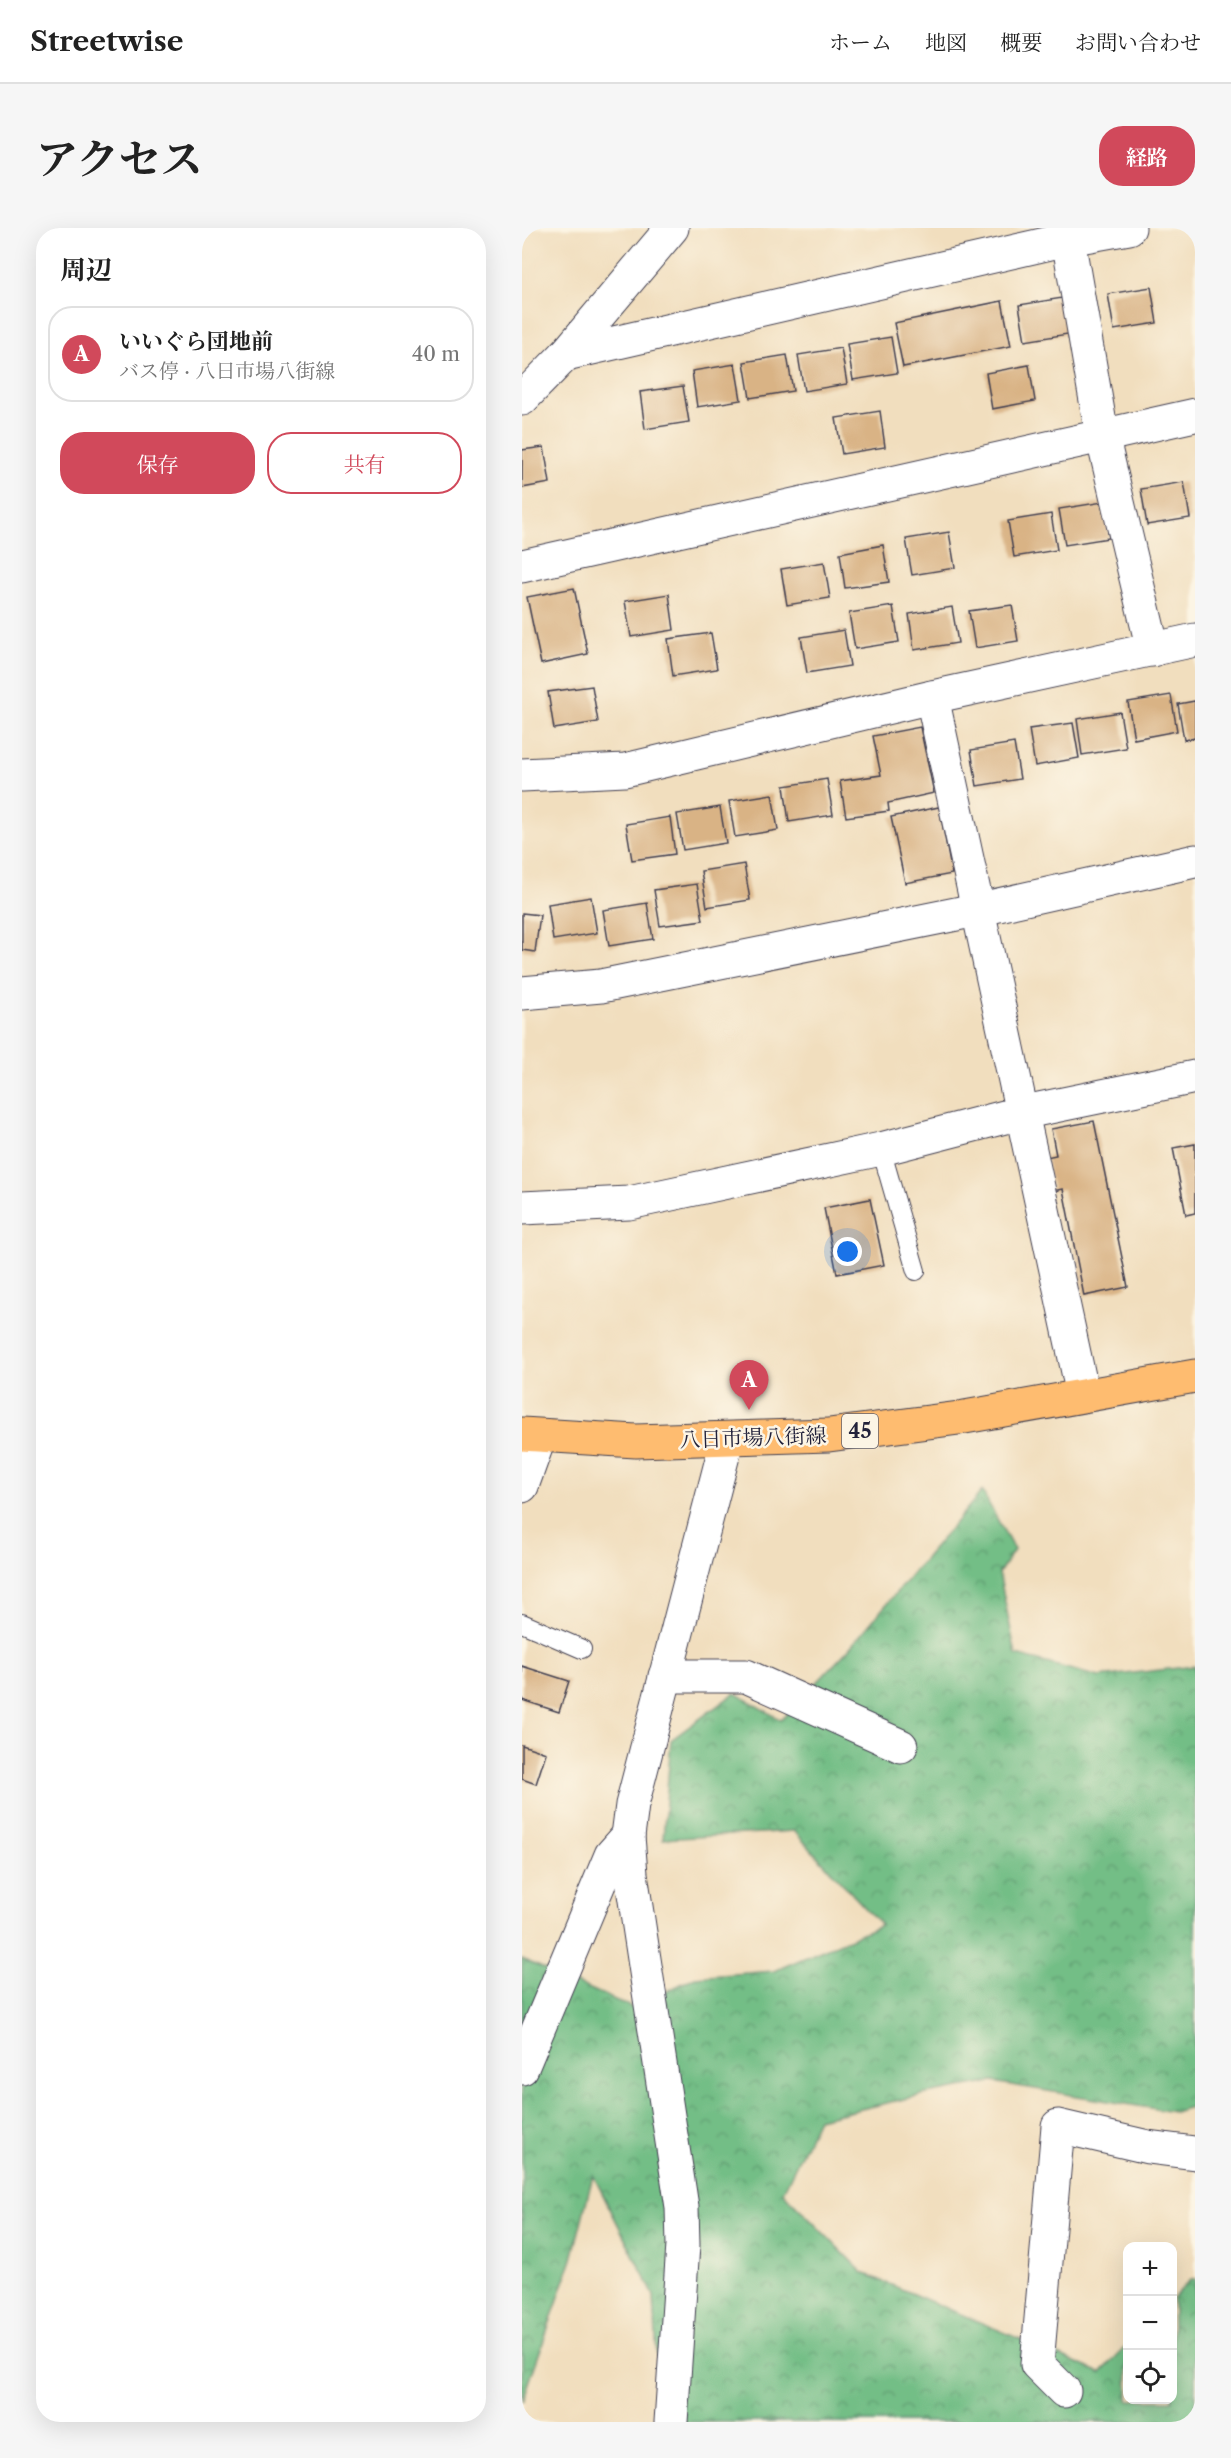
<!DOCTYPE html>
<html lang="ja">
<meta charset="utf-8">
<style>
body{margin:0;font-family:"Libre Caslon Text","Noto Serif JP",serif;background:#f6f6f6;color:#222}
.controls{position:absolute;right:18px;bottom:18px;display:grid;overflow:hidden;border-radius:12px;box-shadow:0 6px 24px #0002}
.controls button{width:54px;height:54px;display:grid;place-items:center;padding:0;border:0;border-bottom:2px solid #e0e0e0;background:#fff;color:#222;font:30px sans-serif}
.you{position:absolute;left:326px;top:1024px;width:21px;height:21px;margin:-15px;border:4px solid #fff;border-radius:50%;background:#1a73e8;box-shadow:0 0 0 9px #1a73e833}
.badge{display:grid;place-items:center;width:39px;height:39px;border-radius:50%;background:#d1495b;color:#fff;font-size:20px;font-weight:700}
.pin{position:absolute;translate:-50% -50px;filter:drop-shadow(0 2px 3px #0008)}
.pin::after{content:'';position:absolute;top:32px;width:21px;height:18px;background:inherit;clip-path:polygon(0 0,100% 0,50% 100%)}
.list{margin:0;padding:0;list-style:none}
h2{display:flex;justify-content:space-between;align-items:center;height:78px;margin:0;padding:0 24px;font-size:26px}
h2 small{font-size:20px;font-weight:400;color:#767676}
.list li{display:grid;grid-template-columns:39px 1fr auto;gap:18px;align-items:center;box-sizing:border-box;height:96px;margin:0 12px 12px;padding:0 12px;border:2px solid #e0e0e0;border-radius:24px}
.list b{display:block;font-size:22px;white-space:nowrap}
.list p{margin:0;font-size:20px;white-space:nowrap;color:#767676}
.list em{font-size:20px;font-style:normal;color:#767676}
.actions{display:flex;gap:12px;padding:18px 24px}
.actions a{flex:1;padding:14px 0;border:2px solid #d1495b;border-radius:24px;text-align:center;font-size:21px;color:#d1495b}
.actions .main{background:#d1495b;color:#fff}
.icon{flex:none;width:33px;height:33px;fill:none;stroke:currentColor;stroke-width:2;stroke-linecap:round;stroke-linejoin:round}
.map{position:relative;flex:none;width:673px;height:2194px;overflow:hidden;border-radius:24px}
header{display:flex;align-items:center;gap:36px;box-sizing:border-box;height:84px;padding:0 30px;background:#fff;border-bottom:2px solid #e0e0e0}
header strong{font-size:28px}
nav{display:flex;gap:33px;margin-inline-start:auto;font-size:21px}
.intro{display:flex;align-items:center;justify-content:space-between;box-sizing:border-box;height:144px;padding:0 36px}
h1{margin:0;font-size:42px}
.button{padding:15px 27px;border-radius:24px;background:#d1495b;color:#fff;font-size:21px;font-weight:700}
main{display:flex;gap:36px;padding:0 36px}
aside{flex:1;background:#fff;border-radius:24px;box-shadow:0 6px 24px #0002}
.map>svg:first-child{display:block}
</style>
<header>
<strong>Streetwise</strong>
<nav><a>ホーム</a><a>地図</a><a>概要</a><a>お問い合わせ</a></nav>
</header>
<div class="intro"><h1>アクセス</h1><a class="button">経路</a></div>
<main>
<aside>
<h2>周辺<small></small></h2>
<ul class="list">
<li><span class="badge">A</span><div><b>いいぐら団地前</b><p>バス停 · 八日市場八街線</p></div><em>40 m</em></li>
</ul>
<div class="actions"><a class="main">保存</a><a>共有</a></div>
</aside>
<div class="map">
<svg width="673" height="2194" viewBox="0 0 673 2194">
<defs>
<pattern id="forest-crowns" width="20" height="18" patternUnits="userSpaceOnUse" patternTransform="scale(1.5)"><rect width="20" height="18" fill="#73be86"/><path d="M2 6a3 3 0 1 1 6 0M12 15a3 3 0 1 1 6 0" fill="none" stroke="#5e9a6f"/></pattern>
</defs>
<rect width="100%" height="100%" fill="#fcf5e5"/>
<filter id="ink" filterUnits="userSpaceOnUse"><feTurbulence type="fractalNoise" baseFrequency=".0167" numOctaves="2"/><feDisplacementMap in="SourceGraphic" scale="12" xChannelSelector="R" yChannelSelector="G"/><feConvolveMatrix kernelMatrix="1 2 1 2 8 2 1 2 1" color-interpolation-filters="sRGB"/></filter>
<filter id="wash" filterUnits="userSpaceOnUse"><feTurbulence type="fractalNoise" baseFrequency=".008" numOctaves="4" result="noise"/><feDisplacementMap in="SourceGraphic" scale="24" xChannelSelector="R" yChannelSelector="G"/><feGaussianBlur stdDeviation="1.35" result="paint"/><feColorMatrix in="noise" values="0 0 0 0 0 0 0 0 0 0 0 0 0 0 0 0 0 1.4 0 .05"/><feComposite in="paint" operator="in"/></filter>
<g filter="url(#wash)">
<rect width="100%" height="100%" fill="#f1debe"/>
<!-- forest -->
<polygon fill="url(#forest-crowns)" stroke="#4a7060" stroke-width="1.5" points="460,1263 492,1322 477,1345 494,1427 577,1449 673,1438 673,1878 652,1884 471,1854 404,1866 296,1891 261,1964 341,2045 579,2145 605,2117 606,2172 650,2172 651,2070 668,2052 673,2052 673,2194 138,2194 132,2068 71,1947 50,2031 0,2175 0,1731 111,1780 173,1749 252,1743 359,1697 272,1603 141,1611 149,1512 213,1465 259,1492 325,1423"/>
<g id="blocks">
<!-- building -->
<g fill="#d9b385">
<polygon points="629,59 635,95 592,102 586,66"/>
<polygon points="540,70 546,106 503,113 497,77"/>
<polygon points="480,73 489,118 381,139 372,95"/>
<polygon points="369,109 375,145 331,152 325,116"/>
<polygon points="319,120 325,156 282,163 276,127"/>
<polygon points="265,127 271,163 228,170 222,134"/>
<polygon points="213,136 219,172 175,179 170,143"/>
<polygon points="507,137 513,173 470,181 464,145"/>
<polygon points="161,158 167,194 123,201 118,164"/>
<polygon points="358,183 363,219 320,226 314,190"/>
<polygon points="22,219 28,255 0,260 0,222"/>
<polygon points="662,254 668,290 625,297 619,261"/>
<polygon points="581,274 587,310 543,317 537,281"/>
<polygon points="529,286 535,322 492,329 486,293"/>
<polygon points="427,304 433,340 390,347 384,311"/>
<polygon points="361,317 367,354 323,360 318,325"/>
<polygon points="302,334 308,370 265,377 259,341"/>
<polygon points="52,360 66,426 19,436 5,369"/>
<polygon points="147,366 152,402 109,409 103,373"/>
<polygon points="490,377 496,413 453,420 447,383"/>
<polygon points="371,378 377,414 333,421 327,385"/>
<polygon points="430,379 436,415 392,422 387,386"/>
<polygon points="322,402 328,438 285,445 279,409"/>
<polygon points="189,405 195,441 151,448 146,411"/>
<polygon points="70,458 76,494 32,501 26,464"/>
<polygon points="649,467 655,503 612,511 606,474"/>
<polygon points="673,473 673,510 662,512 656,476"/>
<polygon points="598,484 604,520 560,527 555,491"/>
<polygon points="551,495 557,530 513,538 507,501"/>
<polygon points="398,499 412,565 366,575 367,583 324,589 318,553 359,547 351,508"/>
<polygon points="492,515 498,551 455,558 449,522"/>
<polygon points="305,551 311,587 267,594 262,558"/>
<polygon points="250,566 256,602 213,609 207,573"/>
<polygon points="198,579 204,615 161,622 155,586"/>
<polygon points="417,579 430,646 383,655 369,589"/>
<polygon points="148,589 153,626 110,632 104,596"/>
<polygon points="222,636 228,672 185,679 179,643"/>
<polygon points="175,656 181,692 138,698 132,662"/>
<polygon points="69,669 75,705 31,712 26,676"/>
<polygon points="125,675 131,711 87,718 81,682"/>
<polygon points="0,685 18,687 13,724 0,722"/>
<polygon points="572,893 606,1059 562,1068 541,961 531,963 524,929 534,927 529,901"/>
<polygon points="673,916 673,985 664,987 651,920"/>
<polygon points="348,971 362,1037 315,1046 302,980"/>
<polygon points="0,1438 47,1453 37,1484 0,1472"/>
<polygon points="0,1517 24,1525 14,1556 0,1551"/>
</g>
</g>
</g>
<g filter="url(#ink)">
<use href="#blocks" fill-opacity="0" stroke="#413e4f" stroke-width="1.5"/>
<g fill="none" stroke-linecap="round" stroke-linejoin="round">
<defs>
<g id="service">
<polyline points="359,921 394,1043"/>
<polyline points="0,1395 60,1421"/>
</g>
<g id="minor">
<polyline points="546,11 580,207 631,422"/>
<polyline points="44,126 546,11 607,0"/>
<polyline points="0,171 44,126 150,0"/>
<polyline points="0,338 673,187"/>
<polyline points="410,469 561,1167"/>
<polyline points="0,547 103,542 410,469 673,412"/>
<polyline points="0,765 79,758 454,682 673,633"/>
<polyline points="0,980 107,975 359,921 498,885 673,849"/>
<polyline points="0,1258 18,1208"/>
<polyline points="143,1448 224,1448 379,1518"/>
<polyline points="0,1840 89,1627 106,1608"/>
<polyline points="542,2163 515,2136 536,1898 626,1919 673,1925"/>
<polyline points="149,2194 161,2017 160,1979 109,1646 106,1608 110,1577 205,1212"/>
</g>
<polyline id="primary" points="0,1206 114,1213 307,1207 437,1190 673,1148"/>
</defs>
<!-- service casing -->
<use href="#service" stroke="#413e4f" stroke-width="20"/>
<!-- minor casing -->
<use href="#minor" stroke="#413e4f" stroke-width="35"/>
<!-- primary casing -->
<use href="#primary" stroke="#413e4f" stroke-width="35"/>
<!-- service -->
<use href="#service" stroke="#fff" stroke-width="18"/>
<!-- minor -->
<use href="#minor" stroke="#fff" stroke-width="33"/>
<!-- primary -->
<use href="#primary" stroke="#febc70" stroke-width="33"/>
</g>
</g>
<g text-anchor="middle" stroke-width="5" stroke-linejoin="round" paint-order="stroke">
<!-- shield labels -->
<rect fill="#fcf5e5" stroke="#63616e" stroke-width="1.5" x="320" y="1186" width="36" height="34" rx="4.5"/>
<g font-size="20" font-weight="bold" fill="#22223b">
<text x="338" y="1210">45</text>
</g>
<!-- street labels -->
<g font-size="21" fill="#22223b" stroke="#fcf5e5">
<text transform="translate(231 1210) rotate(-2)" y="7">八日市場八街線</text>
</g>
</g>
</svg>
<div class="controls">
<button>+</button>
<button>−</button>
<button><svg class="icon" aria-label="locate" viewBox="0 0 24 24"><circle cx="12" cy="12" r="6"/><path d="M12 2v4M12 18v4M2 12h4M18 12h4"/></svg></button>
</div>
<div class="you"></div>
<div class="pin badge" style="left:227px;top:1182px">A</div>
</div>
</main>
